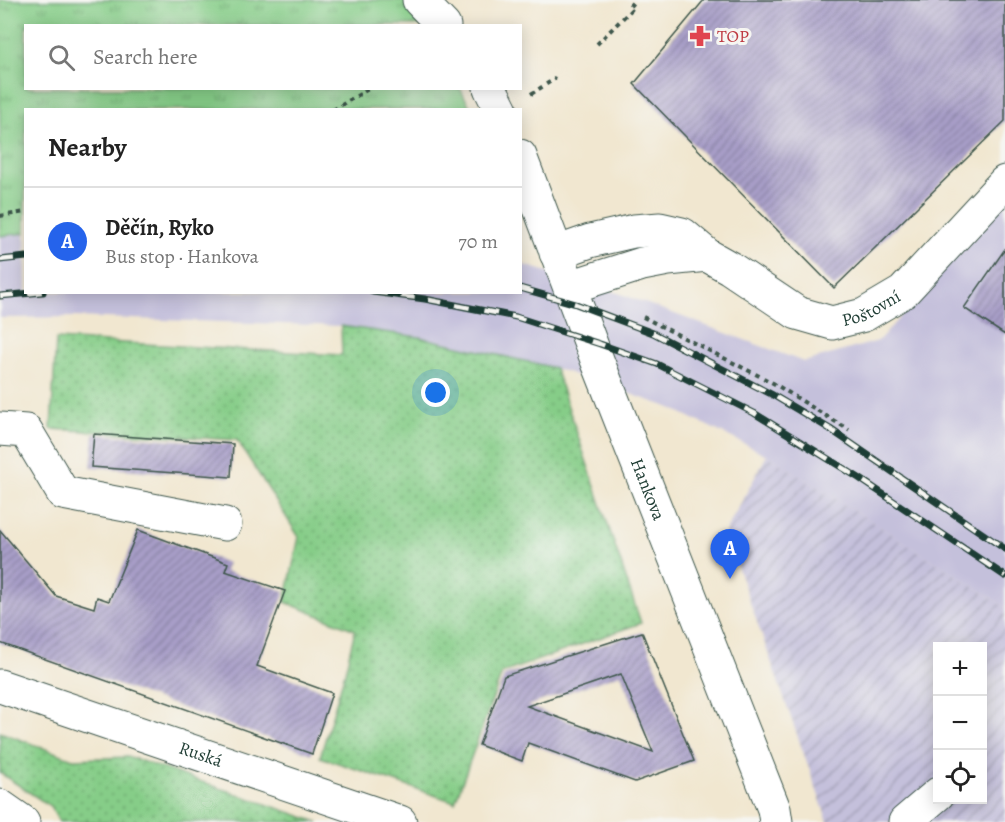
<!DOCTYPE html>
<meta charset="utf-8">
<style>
body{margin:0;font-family:Alegreya,serif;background:#f2f2f2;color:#222}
.controls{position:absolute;right:18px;bottom:18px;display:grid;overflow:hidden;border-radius:0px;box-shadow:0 3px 15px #0003}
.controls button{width:54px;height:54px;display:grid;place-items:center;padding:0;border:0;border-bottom:2px solid #e0e0e0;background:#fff;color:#222;font:30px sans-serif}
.you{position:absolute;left:436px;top:393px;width:21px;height:21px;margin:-15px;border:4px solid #fff;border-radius:50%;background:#1a73e8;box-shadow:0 0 0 9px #1a73e833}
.badge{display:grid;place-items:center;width:39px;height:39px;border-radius:50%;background:#2563eb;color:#fff;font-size:20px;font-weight:700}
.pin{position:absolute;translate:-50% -50px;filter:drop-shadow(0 2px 3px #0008)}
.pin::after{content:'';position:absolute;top:32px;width:21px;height:18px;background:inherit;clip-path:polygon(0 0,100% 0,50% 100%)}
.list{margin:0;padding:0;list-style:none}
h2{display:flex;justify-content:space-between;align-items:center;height:78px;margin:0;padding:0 24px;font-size:26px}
h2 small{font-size:20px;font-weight:400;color:#767676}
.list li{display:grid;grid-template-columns:39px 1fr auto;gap:18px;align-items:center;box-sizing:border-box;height:108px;padding:0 24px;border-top:2px solid #e0e0e0}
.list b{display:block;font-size:22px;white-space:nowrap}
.list p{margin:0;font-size:20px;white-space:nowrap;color:#767676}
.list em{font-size:20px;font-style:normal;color:#767676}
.icon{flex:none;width:33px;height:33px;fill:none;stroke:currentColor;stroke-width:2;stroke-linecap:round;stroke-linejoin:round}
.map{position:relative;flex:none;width:1005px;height:822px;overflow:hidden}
.search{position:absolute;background:#fff;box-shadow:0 3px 15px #0003;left:24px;top:24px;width:498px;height:66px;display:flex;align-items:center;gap:15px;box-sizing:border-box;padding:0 21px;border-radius:0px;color:#767676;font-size:22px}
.panel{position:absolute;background:#fff;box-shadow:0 3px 15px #0003;left:24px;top:108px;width:498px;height:186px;border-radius:0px}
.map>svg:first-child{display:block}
</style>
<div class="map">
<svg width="1005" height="822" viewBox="0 0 1005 822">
<defs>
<pattern id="industrial-furrows" width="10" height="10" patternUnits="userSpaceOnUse" patternTransform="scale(1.5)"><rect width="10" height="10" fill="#c4c0db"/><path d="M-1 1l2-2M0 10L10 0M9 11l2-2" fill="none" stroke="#9f9db2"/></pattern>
<pattern id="grass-dots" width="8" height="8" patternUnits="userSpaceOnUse" patternTransform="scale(1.5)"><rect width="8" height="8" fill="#86cd88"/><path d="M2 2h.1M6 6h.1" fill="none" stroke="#6da870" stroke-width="1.8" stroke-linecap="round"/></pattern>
<pattern id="park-tufts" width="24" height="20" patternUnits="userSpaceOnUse" patternTransform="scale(1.5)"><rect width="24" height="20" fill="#86cd88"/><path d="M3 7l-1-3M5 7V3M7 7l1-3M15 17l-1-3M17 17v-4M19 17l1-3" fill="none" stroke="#6da870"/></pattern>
<pattern id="building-hatch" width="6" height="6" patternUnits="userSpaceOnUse" patternTransform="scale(1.5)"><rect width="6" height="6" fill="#a89ec8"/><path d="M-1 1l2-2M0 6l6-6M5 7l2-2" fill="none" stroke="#8882a3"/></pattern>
</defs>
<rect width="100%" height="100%" fill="#f6f6f2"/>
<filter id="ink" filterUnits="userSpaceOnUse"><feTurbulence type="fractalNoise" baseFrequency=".0167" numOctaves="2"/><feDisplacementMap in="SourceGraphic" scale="12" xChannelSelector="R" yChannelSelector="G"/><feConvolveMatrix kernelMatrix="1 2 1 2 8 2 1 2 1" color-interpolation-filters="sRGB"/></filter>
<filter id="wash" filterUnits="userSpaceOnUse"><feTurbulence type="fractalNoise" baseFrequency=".008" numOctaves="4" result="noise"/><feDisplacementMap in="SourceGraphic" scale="24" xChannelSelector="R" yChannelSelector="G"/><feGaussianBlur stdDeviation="1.35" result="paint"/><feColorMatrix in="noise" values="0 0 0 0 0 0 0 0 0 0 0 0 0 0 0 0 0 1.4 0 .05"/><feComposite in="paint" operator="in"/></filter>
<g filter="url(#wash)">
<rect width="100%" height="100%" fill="#f1e7d0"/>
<!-- industrial -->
<path fill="url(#industrial-furrows)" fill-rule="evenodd" d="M767 455 998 602 1005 608V822H828L725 532ZM938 646H982V800H938Z"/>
<!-- railway -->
<polygon fill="#c4c0db" points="1005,203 1005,608 998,602 767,455 671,408 555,368 420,337 341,326 73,317 0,318 0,236 25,233 26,292 520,292 521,264 621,294 804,362 878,341"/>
<!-- grass -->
<g fill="url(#grass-dots)" stroke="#52855e" stroke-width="1.5">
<polygon points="341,326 419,337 555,368 641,623 502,673 455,802 320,757 345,672 355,630 285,602 299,537 237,440 51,429 56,339 342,355"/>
<polygon points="0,732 73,759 130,757 318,822 59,822 50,806 0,773"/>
</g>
<!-- park -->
<polygon fill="url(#park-tufts)" stroke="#52855e" stroke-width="1.5" points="0,0 410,0 425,25 26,26 26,88 460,88 471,109 26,110 25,233 0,236"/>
<g id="blocks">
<!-- building -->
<g fill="url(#building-hatch)" fill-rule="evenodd">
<polygon points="704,0 1005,0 1005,121 834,288 634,84"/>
<polygon points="1005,249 1005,335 964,308"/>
<polygon points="94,434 233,444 231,477 91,467"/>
<polygon points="0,530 56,596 94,608 97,597 109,601 138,530 228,563 225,571 285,591 257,666 332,693 312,754 0,643"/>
<path d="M642 632 694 761 635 782 528 743 522 761 479 745 504 676ZM621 674 653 752 527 706Z"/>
</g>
</g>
</g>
<g filter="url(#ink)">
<use href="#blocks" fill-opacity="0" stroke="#3e564b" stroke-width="1.5"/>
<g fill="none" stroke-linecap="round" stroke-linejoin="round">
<defs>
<g id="minor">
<polyline points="419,0 444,26"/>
<polyline points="490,88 501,110"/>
<path id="s1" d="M520 156 599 365 774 809 776 822"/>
<path id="s2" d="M556 253 590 241 634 231 660 229 682 234 707 255 730 268 797 313 832 323 864 315 903 292 1005 182"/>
<polyline points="570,287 642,264 668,259 707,255"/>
<polyline points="0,429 26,431 63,493 225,524"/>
<path id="s3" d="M0 686 400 822"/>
<polyline points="0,806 23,822"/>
<polyline points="905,822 938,794"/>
</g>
</defs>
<!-- minor casing -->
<use href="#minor" stroke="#3e564b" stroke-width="35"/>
<!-- path -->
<g stroke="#3e564b" stroke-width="4" stroke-dasharray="4.5 4.5" stroke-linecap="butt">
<polyline points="597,44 634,7 626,0"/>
<polyline points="531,94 556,78"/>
<polyline points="333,110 370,88"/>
<polyline points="0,216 26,212"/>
<polyline points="643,317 773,383 849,430"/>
</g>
<!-- minor -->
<use href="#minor" stroke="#fff" stroke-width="33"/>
<defs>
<g id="rail">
<polyline points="0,260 26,257"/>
<polyline points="520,288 576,304 653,333 771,394 830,429 1005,549"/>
<polyline points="373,292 425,299 516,317 600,344 657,364 754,413 859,478 1005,576"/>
<polyline points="0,296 43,292"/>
</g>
</defs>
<!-- rail casing -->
<use href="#rail" stroke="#1f3d34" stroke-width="7"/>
<!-- rail -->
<use href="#rail" stroke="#f6f6f2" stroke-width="4.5" stroke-dasharray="14" stroke-linecap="butt"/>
</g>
</g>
<!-- icons -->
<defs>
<symbol id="pharmacy-bare" viewBox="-9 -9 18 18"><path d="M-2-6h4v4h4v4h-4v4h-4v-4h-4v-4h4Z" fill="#e0444e" stroke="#f6f6f2" stroke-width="2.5" paint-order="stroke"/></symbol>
</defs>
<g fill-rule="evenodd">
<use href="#pharmacy-bare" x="685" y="21" width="30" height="30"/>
</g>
<g text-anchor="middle" stroke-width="6" stroke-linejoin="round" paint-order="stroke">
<!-- health labels -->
<g font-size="18" fill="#be3a42" stroke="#f6f6f2" text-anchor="start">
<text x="717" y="42">TOP</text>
</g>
<!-- street labels -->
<g font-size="18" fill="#1f3d34" stroke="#f6f6f2">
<text dy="6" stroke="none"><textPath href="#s2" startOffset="348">Poštovní</textPath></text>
<text dy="6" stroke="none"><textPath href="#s1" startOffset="357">Hankova</textPath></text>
<text dy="6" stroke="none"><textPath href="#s3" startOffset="212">Ruská</textPath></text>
</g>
</g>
</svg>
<div class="controls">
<button>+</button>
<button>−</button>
<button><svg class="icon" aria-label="locate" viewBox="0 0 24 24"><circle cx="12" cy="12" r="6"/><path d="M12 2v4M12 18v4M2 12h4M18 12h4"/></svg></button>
</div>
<div class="you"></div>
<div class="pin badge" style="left:730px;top:579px">A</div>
<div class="search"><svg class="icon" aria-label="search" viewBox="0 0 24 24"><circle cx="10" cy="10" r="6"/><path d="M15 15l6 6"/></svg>Search here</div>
<section class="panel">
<h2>Nearby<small></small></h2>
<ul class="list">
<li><span class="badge">A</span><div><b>Děčín, Ryko</b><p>Bus stop · Hankova</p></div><em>70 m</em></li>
</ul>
</section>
</div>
